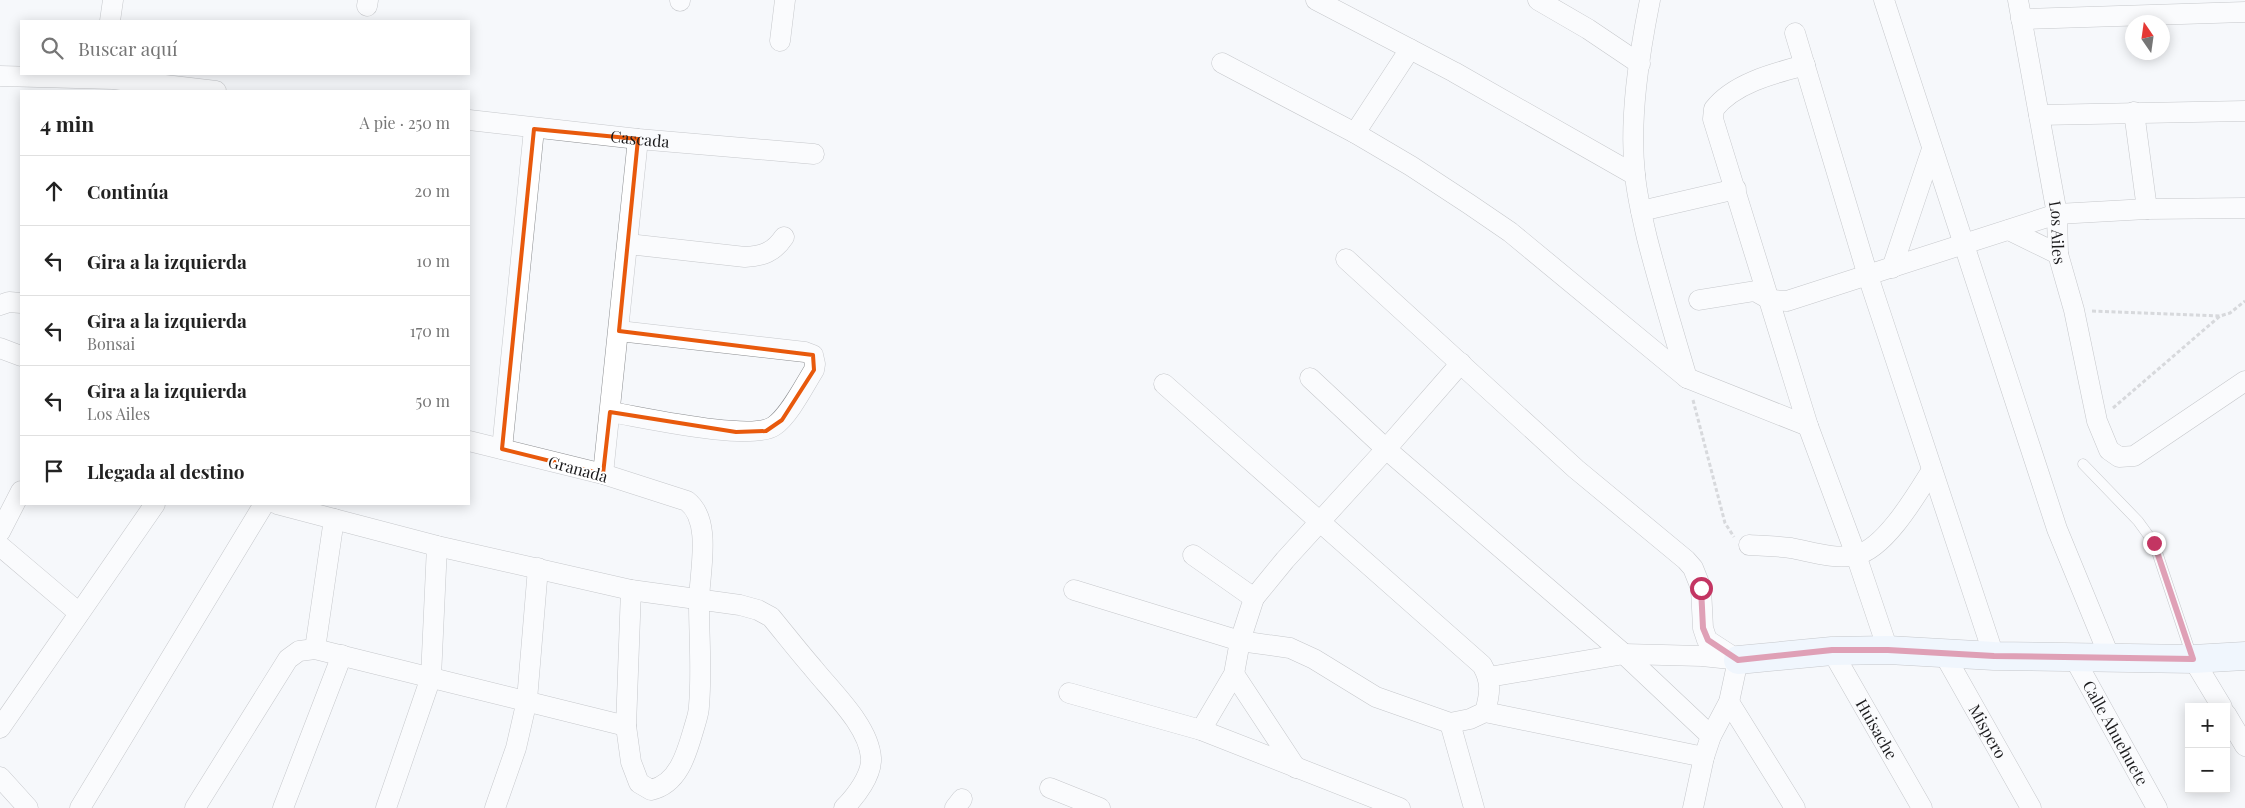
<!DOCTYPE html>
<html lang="es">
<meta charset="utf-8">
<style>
body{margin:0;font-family:"Playfair Display",serif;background:#f6f6f6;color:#222}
.controls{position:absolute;right:15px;bottom:15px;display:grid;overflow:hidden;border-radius:0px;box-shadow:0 2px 12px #0003}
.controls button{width:45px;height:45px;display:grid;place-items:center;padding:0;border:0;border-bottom:1px solid #e0e0e0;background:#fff;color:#222;font:25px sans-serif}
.compass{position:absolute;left:2125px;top:15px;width:45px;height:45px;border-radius:50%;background:#fff;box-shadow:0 2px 12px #0003;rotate:347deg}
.stop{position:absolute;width:15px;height:15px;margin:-11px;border:4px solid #c33562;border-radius:50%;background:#fff}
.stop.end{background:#c33562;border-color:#fff;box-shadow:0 1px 5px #0008}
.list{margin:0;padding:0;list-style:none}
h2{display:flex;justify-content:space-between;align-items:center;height:65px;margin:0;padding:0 20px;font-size:21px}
h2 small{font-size:16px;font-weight:400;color:#767676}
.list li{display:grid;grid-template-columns:32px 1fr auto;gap:15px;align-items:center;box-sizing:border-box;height:70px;padding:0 20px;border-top:1px solid #e0e0e0}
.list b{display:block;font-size:19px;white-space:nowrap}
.list p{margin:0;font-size:16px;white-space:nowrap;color:#767676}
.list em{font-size:16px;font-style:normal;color:#767676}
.icon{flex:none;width:28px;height:28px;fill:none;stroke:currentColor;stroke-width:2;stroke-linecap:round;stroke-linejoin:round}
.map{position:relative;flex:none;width:2245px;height:808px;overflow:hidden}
.search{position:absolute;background:#fff;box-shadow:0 2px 12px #0003;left:20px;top:20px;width:450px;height:55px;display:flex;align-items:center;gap:12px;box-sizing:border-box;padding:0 18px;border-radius:0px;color:#767676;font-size:19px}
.panel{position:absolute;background:#fff;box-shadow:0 2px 12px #0003;left:20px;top:90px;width:450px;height:415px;border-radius:0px}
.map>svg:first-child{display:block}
</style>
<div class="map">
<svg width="2245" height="808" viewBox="0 0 2245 808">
<rect width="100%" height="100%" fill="#f6f8fb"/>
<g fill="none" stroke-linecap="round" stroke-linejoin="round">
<defs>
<polyline id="lane" points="2083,464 2138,521 2154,543 2192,657"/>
<g id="street">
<polyline points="1316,0 1454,72 1635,175"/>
<polyline points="1538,0 1588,29 1640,64"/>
<path d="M1650 0C1639 55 1629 119 1635 175 1637 196 1642 217 1647 238 1659 285 1673 331 1687 378"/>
<polyline points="1884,0 2057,529 2110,658"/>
<path id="s1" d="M2018 0 2057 214 2058 254 2074 310 2097 421 2109 450 2119 457 2134 456 2245 381"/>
<polyline points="680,1 680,0"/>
<polyline points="367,6 368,0"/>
<polyline points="2021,19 2245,12"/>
<polyline points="110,21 113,0"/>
<polyline points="1795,33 1868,276 1994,656"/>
<polyline points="780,41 785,0"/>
<polyline points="1222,63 1355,133 1411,166 1469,204 1510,232 1687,378 1808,426"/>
<path d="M1805 65C1775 73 1734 83 1714 109L1713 119 1808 426 1856 555 1888 650"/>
<polyline points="0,76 113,79 216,91"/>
<polyline points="2134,112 2147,209"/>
<polyline points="2039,115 2245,111"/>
<path id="s2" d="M469 120 638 139 814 154"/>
<polyline points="1355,133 1410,49"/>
<polyline points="1641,211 1736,189"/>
<polyline points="2009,230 2058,254"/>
<path d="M628 244 745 257C763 256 774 252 784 237"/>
<polyline points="1346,259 1576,469 1686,560 1693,568 1701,588 1703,628 1707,640 1738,660"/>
<polyline points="1892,268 1932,149"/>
<polyline points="1699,300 1755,291 1771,300 1787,301 2057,214 2147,209 2245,208"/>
<polyline points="0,305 9,302 21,303"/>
<polyline points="0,348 21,356"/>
<polyline points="1310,378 1386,449 1624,654 1711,736"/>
<path d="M1164 384 1482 665C1492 682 1490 694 1485 712"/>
<path d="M610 412C642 417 751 442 774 426 789 416 804 386 814 370L815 364 813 355 805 352 619 331"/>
<polyline points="502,449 534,129"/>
<polyline points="603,474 638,139"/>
<path d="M277 504 437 546 631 590 740 605 758 610 771 617C785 634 799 652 813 668 832 692 869 726 871 758 872 775 856 796 844 808"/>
<polyline points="0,532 21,491"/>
<path d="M1749 545C1763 546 1777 546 1791 548 1812 552 1835 560 1856 555 1885 549 1917 494 1932 470"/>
<polyline points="0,546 79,613"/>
<polyline points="1193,555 1254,598 1240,641 1234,674 1201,730"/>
<polyline points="1074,590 1240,641 1290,648 1314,659 1376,697 1450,723 1470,719 1485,712 1704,757"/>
<polyline points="1254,598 1285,560 1386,449 1461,363"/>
<path d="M315 649 626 726 631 762 639 783 651 790C679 784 687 752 694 728 696 721 699 713 699 706 702 672 699 637 699 603 699 573 713 521 687 501L603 474 469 441"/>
<path id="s3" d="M1832 651 1922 808"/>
<path id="s4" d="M1944 654 2031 808"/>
<path id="s5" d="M2073 656 2157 808"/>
<polyline points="2193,659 2222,707"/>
<polyline points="1234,674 1296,768"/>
<polyline points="1489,677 1624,654 1702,656 1731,659"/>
<polyline points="1069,693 1201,730 1400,808"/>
<polyline points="1729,702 1795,808"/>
<polyline points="2226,714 2245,746"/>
<polyline points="1450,723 1474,808"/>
<polyline points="626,726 631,590"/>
<polyline points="0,728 155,504"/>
<polyline points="0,777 28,808"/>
<polyline points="1050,788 1100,808"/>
<polyline points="80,808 264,504"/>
<polyline points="195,808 288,659 299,651 315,649 334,519"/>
<polyline points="283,808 342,655"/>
<polyline points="386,808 431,677 437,546"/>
<polyline points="495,808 516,748 527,700 538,568"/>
<polyline points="955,808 962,799"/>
<polyline points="1693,808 1704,757 1711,736 1729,702 1738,660"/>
</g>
<polyline id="secondary" points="1738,660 1832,651 1888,650 1994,656 2193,659 2245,656"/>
</defs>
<!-- lane casing -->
<use href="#lane" stroke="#8c8e91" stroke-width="11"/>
<!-- street casing -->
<use href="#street" stroke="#8c8e91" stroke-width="21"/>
<!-- secondary casing -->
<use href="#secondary" stroke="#8c8e91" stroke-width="29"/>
<!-- path -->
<g stroke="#b2b3b6" stroke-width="3" stroke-dasharray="4 2.5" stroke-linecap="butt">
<polyline points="2092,311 2220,316 2230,313 2245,301"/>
<polyline points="1693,400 1725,523 1734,537"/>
<polyline points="2113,408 2220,316"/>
</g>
<!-- lane -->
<use href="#lane" stroke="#fff" stroke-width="10"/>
<!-- street -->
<use href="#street" stroke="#fff" stroke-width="20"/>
<!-- secondary -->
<use href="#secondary" stroke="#e8f3ff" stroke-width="28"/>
</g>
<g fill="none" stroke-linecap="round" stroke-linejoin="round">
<!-- route -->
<polyline stroke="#c33562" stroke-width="6" points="1701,588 1703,628 1708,640 1738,660 1832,650 1888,650 1994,656 2193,659 2154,543"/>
</g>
<!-- marked area -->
<path d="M0 0H2245V808H0ZM534 129 638 139 619 331 813 355 814 370 782 420 766 431 736 432 610 412 603 474 502 449Z" fill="#f6f8fb" fill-opacity=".55" fill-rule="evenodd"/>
<path fill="none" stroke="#e8590c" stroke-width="4" stroke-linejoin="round" d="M534 129 638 139 619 331 813 355 814 370 782 420 766 431 736 432 610 412 603 474 502 449Z"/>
<g text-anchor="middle" stroke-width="4" stroke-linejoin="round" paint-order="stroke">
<!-- street labels -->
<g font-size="16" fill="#1a1a1c" stroke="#fff">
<text dy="6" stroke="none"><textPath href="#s2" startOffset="172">Cascada</textPath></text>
<text dy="6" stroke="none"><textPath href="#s1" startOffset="236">Los Ailes</textPath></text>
<text transform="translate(578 469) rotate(15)" y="6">Granada</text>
<text dy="6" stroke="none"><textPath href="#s3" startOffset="90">Huisache</textPath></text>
<text dy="6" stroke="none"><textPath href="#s4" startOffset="89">Mispero</textPath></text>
<text dy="6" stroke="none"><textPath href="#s5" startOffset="88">Calle Ahuehuete</textPath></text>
</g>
</g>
</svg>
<div class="controls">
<button>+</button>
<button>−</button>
</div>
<svg class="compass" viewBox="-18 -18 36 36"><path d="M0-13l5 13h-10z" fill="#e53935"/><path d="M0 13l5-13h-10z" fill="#767676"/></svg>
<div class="stop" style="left:1701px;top:588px"></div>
<div class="stop end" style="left:2154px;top:543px"></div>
<div class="search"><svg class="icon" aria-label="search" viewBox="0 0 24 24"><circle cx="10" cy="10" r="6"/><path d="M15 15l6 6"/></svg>Buscar aquí</div>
<section class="panel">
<h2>4 min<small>A pie · 250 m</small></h2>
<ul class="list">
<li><svg class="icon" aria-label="ahead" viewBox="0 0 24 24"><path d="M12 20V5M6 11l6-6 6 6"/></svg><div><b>Continúa</b></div><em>20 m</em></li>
<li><svg class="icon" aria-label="left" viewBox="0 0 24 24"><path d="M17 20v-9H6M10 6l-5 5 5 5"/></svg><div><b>Gira a la izquierda</b></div><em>10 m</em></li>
<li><svg class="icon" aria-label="left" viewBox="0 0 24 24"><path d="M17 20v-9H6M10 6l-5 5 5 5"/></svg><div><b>Gira a la izquierda</b><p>Bonsai</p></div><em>170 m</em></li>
<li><svg class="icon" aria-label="left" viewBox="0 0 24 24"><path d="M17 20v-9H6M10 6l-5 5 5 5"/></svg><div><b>Gira a la izquierda</b><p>Los Ailes</p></div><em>50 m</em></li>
<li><svg class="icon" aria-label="arrive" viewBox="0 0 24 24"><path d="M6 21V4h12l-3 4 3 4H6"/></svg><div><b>Llegada al destino</b></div></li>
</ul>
</section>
</div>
